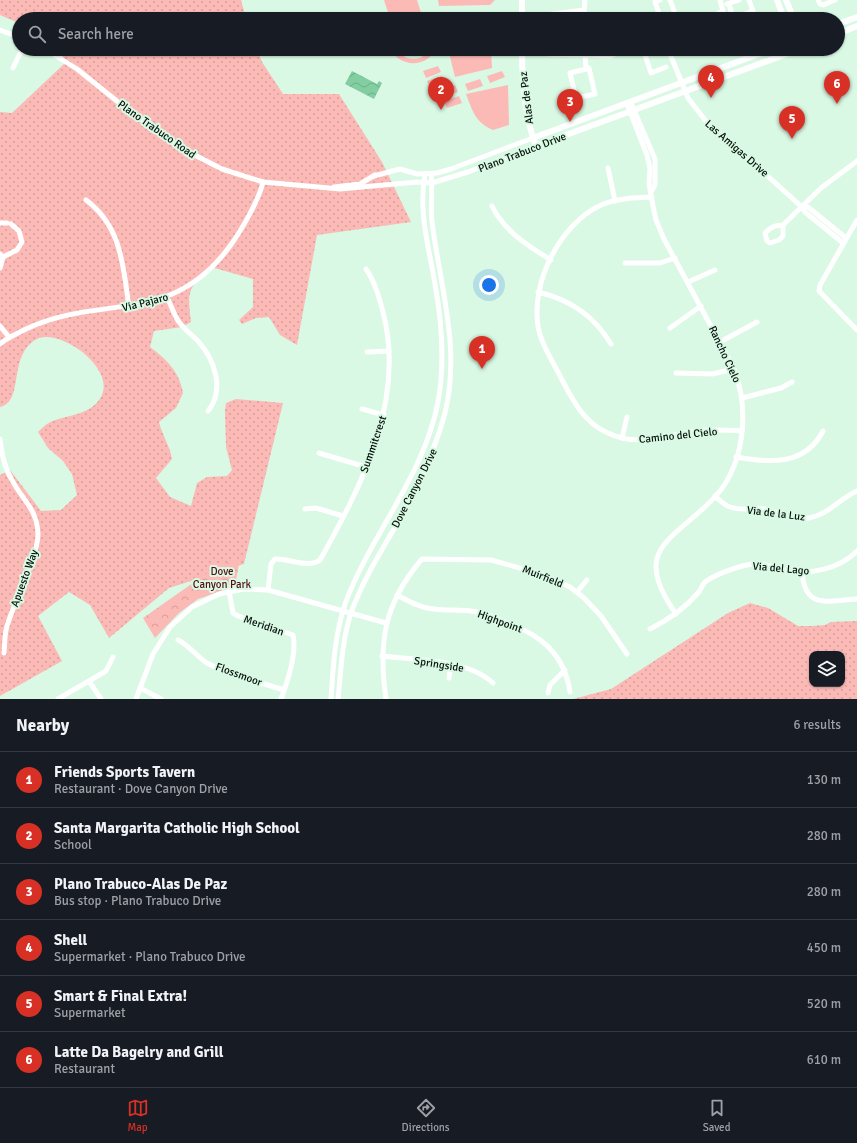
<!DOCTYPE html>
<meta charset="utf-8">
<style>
body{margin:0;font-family:Signika,sans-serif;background:#20242c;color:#f1f3f6}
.controls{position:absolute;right:12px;bottom:12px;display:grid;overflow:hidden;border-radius:8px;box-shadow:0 1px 3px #0004}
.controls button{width:36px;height:36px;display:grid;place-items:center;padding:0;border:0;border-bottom:1px solid #363941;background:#171b24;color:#f1f3f6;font:20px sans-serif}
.you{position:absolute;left:489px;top:285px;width:14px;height:14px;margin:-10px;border:3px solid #fff;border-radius:50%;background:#1a73e8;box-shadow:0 0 0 6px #1a73e833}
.badge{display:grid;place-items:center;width:26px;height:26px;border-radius:50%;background:#d93025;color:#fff;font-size:13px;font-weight:700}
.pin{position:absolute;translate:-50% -33px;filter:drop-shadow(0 1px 2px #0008)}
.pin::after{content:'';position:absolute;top:21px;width:14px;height:12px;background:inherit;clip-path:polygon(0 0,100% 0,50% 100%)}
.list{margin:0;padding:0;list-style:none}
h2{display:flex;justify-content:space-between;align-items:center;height:52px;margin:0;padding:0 16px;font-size:17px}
h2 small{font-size:13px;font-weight:400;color:#9ea1a6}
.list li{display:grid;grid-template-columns:26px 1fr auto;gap:12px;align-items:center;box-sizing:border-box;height:56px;padding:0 16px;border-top:1px solid #363941}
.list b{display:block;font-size:15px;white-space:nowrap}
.list p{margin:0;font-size:13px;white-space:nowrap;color:#9ea1a6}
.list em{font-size:13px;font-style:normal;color:#9ea1a6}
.icon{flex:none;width:22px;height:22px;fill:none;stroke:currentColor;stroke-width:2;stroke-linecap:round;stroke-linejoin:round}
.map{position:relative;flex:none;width:857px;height:699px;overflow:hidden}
.search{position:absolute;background:#171b24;box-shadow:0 1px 3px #0004;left:12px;right:12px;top:12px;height:44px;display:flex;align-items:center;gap:10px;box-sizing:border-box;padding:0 14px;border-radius:22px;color:#9ea1a6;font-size:15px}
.sheet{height:388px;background:#171b24}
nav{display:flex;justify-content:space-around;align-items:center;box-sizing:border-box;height:56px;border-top:1px solid #363941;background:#171b24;font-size:11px;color:#9ea1a6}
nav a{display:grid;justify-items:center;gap:2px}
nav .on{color:#d93025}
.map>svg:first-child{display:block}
</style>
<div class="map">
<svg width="857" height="699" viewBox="0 0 857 699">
<defs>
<pattern id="grass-dots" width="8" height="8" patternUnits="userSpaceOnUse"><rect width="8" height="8" fill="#fcbab7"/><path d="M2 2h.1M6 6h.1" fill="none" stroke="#d69f9c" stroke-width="1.8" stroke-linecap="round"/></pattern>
<pattern id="park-crowns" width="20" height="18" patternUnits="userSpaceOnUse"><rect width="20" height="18" fill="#fcbab7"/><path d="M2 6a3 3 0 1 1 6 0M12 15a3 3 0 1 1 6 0" fill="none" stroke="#d69f9c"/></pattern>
<pattern id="water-waves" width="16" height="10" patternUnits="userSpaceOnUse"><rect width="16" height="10" fill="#82cda1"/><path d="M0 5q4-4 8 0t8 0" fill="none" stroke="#6faf89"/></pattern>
</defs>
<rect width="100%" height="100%" fill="#d9f9e4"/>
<!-- grass -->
<g fill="url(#grass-dots)" fill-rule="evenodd">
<polygon points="0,0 241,0 246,19 19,19 19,23 0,15"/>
<path d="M59 49H257L262 62 283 94H339L382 162 411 222 317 235 297 345 280 335 269 317 256 318 242 324 239 320 253 307V279L211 267C188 289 187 290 191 322L182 327 154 331 150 347C167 360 179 371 183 393L176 408 159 422C162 435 170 446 172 459L156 478 170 497 191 506 197 483 207 477 227 476 232 470 226 447 225 411 226 403 236 399 283 403 244 564 169 588 109 638 90 605 69 592 38 616 62 661 0 696V475L10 470 41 511 61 510 77 495 72 474 63 461 48 448 38 432C41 429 44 426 47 424 61 415 87 417 99 400 121 371 60 327 37 339 7 355 25 402 0 407V112L12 113 66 62Z"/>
<path d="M750 603 768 608 798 626H812L825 625 831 622 857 621V699H573L611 689 728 613ZM812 654H842V684H812Z"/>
</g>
<!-- park -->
<polygon fill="url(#park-crowns)" points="240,558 235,586 198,599 179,613 155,638 143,618 217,566"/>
<!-- garden -->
<g fill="#fcbab7">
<polygon points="384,0 417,0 423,19 390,19"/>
<polygon points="438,0 495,0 490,5 439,6"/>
<path d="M390 49H396C405 62 422 62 431 49H436C426 68 401 68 390 49Z"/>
<polygon points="448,49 491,49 492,68 455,77"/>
<polygon points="438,66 441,72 426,78 423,71"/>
<polygon points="502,71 505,77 490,83 487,76"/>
<polygon points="442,76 444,83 430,88 427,81"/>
<polygon points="480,79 483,86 468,91 465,84"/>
<polygon points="455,85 458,92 443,97 441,91"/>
<path d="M508 85 509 125 493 130C475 122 473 112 466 94Z"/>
<polygon points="459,96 462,103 447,108 444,101"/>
</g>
<!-- water -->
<polygon fill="url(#water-waves)" points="352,71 377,84 379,81 382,83 374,99 345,84"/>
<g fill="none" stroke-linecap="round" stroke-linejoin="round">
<!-- minor -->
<g stroke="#fff" stroke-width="5">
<polyline points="660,0 655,2 661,19"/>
<polyline points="670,0 677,19"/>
<polyline points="818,0 820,4 823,5 835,0"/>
<polyline points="727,4 739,0"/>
<polyline points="729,4 733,18 753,11 749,0"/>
<polyline points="584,12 585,0"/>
<polyline points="522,18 584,10"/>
<polyline points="554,19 564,16 584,16"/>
<polyline points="706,19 723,11 720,0"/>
<polyline points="0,30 19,37"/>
<polyline points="45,49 77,69 128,110 177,146 222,169 263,182 340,189 417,182 432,183 468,172 536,146"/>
<polyline points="548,49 548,54 585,55 586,69 589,68 595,94 576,98 570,73 586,69"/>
<polyline points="585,49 587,55 610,56 628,49"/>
<polyline points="643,49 651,73 666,67"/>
<polyline points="668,49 688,98 705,120 802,207 805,212 843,243"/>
<polyline points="602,56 603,49"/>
<polyline points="13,68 22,49"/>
<polyline points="631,103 655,159 655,185 651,192"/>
<path d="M627 104 647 155 650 169 649 184 653 206 656 220 664 239 734 369C750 411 745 468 711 501 670 542 631 550 676 614"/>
<polyline points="608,168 615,201"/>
<polyline points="374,176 400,169 417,174 437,173 451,169 533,138"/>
<polyline points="334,187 360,184 375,175"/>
<path d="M652 197C635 198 617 198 601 205 560 224 531 282 538 326 541 344 552 360 560 376 572 399 583 422 608 433 636 447 665 436 694 431 710 429 726 430 742 431"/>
<path d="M86 200C122 227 123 266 129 307"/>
<path d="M492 206C504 231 528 246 551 260"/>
<polyline points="802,207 808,207 846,238"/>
<polyline points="857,220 820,285 819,291 857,330"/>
<polyline points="0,223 7,223"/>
<path d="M783 225V236L779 240 770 243 767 241 765 233C771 227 775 225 783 225L821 188 857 161"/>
<polyline points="0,254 3,257 17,250 22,242 19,231 11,224"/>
<polyline points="625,263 660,263 675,258"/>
<polyline points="0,268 3,257"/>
<polyline points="688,282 715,270"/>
<path d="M538 292C571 300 594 316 611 344"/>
<path d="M167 297C171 305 174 315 179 322 184 329 192 335 198 341 215 360 225 390 208 411"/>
<polyline points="0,326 9,337"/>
<polyline points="670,328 701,306"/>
<polyline points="720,342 757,322"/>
<path d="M0 344C8 337 17 334 26 329 102 293 170 328 230 246 241 231 259 200 263 182"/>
<polyline points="367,352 389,351"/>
<polyline points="676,373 712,374 734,369"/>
<polyline points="742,398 781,388 792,382"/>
<polyline points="362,409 384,415"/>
<polyline points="622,438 627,417"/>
<path d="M0 439C2 454 4 467 12 480 22 500 37 508 38 534 38 556 15 600 8 623 4 633 5 643 4 653"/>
<polyline points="319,453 366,467"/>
<path d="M736 457C770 463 805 466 823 431"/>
<path d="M715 496C720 501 724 505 730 507 741 511 753 508 764 509 780 512 793 521 809 518 828 515 840 498 857 491"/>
<polyline points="305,509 316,508 343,516"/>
<path d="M802 572C805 611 829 600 856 599"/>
<path d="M268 590 271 564 275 559C289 558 308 569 320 560 362 485 406 400 383 312 379 297 375 282 366 269"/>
<path d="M229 591 233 613 238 616 293 635C297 652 287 683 281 699"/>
<polyline points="577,592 587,580"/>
<path d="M397 595C408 601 421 608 434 609 448 611 462 609 477 612 486 613 495 618 503 621 539 634 564 652 570 692"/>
<path d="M650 629C668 620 685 608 698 593 701 590 702 585 705 582 714 575 736 567 747 565 760 562 774 567 786 570 811 575 839 569 857 551"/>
<path d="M178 640C190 646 196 656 207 663 231 676 259 682 284 690"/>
<path d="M382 656C416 660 467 659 493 683"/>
<polyline points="449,678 451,664"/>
<polyline points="89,681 101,699"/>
<polyline points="140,688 161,699"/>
<polyline points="548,693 550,685 565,670"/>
<polyline points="58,699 106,671 113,657"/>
<polyline points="136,699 153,654 170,627 192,607 219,594 244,589 268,590 386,623"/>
<path d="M331 699C333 667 335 634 345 604 371 534 424 476 438 402 445 363 442 323 435 284 429 247 418 213 425 174"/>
<path d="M338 699C341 670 342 640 351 613 365 574 388 541 407 506 423 476 436 446 445 413 461 348 440 286 432 222 430 206 433 190 431 174"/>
<path d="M386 699C378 643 384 603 422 559L491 560 545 575 570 587 584 598 601 616 627 654"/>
</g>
<!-- major -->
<g stroke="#fff" stroke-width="6">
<polyline points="522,0 522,19"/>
<polyline points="777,0 784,19"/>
<polyline points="786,0 794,19"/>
<polyline points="838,24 857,17"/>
<polyline points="838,34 857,26"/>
<path d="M522 49C522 81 524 116 536 146L800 49"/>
<polyline points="533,138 772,49"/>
</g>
</g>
<g text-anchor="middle" stroke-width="4" stroke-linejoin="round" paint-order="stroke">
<!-- street labels -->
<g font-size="11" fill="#051009" stroke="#d9f9e4">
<text transform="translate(526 98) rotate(-97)" y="4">Alas de Paz</text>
<text transform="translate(157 129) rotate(35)" y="4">Plano Trabuco Road</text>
<text transform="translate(737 148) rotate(41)" y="4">Las Amigas Drive</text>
<text transform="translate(522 152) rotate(-21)" y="4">Plano Trabuco Drive</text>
<text transform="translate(145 302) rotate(-14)" y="4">Via Pajaro</text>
<text transform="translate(725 354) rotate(65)" y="4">Rancho Cielo</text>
<text transform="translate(678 435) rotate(-6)" y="4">Camino del Cielo</text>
<text transform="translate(373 444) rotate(-71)" y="4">Summitcrest</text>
<text transform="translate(414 488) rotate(-63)" y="4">Dove Canyon Drive</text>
<text transform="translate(776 513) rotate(7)" y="4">Via de la Luz</text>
<text transform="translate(781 568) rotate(5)" y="4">Via del Lago</text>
<text transform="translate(543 576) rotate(22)" y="4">Muirfield</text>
<text transform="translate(24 578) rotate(-70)" y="4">Apuesto Way</text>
<text transform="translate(500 621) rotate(20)" y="4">Highpoint</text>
<text transform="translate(264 625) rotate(19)" y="4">Meridian</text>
<text transform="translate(439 664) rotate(9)" y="4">Springside</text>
<text transform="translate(239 674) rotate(20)" y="4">Flossmoor</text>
</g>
<!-- park labels -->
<g font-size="11" fill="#530c12" stroke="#d9f9e4">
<text x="222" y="575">Dove<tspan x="222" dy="13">Canyon Park</tspan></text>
</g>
</g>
</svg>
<div class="controls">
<button><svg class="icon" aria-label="layers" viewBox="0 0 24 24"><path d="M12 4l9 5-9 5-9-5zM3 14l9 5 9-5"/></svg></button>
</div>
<div class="you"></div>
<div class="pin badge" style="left:482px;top:369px">1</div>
<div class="pin badge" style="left:441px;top:110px">2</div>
<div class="pin badge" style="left:570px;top:122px">3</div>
<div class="pin badge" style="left:711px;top:98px">4</div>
<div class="pin badge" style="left:792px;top:139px">5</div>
<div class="pin badge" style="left:837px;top:104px">6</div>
<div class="search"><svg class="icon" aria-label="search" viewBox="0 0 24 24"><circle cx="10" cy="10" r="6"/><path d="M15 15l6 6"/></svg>Search here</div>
</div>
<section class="sheet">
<h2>Nearby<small>6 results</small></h2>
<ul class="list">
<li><span class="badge">1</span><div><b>Friends Sports Tavern</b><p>Restaurant · Dove Canyon Drive</p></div><em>130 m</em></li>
<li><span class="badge">2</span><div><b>Santa Margarita Catholic High School</b><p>School</p></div><em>280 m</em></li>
<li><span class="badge">3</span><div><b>Plano Trabuco-Alas De Paz</b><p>Bus stop · Plano Trabuco Drive</p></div><em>280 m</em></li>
<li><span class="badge">4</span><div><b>Shell</b><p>Supermarket · Plano Trabuco Drive</p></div><em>450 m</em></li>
<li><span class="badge">5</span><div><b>Smart &amp; Final Extra!</b><p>Supermarket</p></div><em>520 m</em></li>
<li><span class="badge">6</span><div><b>Latte Da Bagelry and Grill</b><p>Restaurant</p></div><em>610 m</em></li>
</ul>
</section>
<nav>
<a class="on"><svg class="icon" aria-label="map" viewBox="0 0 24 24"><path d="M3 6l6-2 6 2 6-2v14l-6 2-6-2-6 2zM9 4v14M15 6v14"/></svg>Map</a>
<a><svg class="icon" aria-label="directions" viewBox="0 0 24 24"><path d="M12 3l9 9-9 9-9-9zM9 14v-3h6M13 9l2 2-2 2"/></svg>Directions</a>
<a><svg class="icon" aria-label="saved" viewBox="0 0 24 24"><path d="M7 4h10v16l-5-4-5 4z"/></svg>Saved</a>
</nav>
